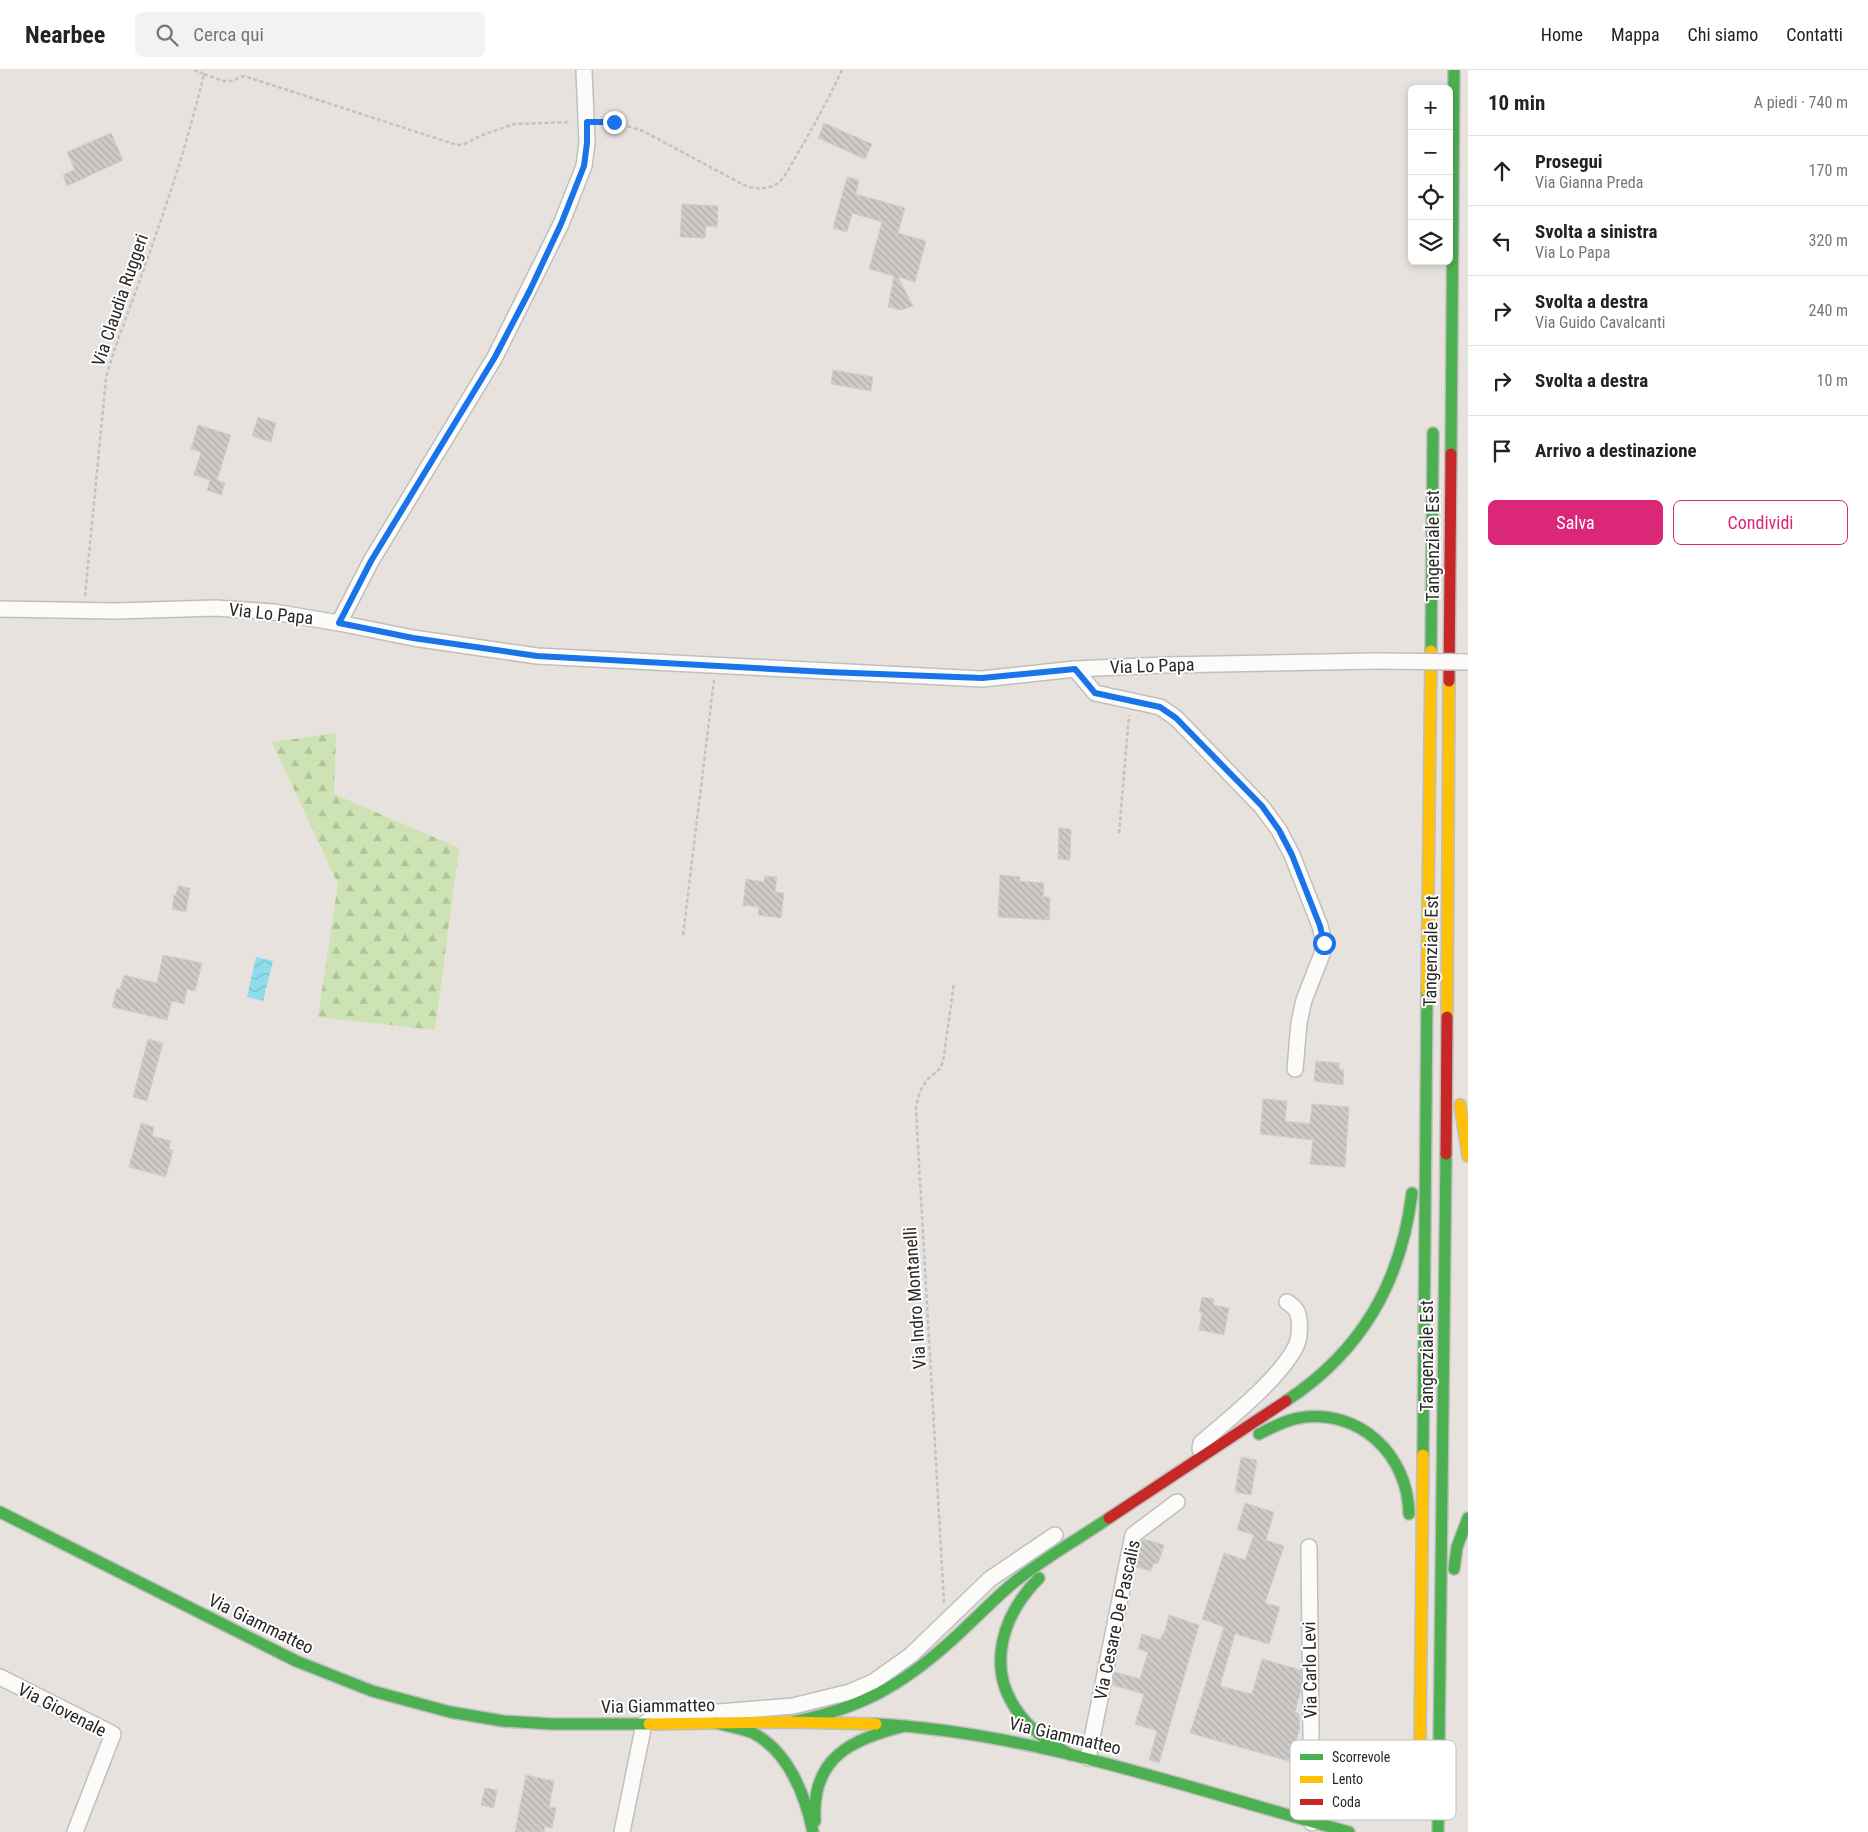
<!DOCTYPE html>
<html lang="it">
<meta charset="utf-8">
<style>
body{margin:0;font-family:"Roboto Condensed",sans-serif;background:#f2f2f2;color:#222}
.controls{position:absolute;right:15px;top:15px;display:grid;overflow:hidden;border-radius:8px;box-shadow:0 2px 8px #0003}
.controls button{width:45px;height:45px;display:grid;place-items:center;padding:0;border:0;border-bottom:1px solid #e0e0e0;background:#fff;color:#222;font:25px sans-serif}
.stop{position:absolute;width:15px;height:15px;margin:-11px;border:4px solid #1a73e8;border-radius:50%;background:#fff}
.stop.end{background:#1a73e8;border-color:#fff;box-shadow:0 1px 5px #0008}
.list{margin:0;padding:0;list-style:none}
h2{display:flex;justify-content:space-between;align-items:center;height:65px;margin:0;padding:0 20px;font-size:21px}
h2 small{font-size:16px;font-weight:400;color:#767676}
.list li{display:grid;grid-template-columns:32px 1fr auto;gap:15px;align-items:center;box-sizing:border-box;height:70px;padding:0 20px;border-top:1px solid #e0e0e0}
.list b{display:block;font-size:19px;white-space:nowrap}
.list p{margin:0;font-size:16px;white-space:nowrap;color:#767676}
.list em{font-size:16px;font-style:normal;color:#767676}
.actions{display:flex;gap:10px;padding:15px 20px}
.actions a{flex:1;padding:11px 0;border:1px solid #db2777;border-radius:8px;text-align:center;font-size:18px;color:#db2777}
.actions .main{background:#db2777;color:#fff}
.icon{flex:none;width:28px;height:28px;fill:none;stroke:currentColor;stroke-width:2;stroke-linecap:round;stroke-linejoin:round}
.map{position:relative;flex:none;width:1468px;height:1762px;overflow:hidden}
header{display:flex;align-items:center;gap:30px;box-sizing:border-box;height:70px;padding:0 25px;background:#fff;border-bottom:1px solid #e0e0e0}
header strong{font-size:24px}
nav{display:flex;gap:28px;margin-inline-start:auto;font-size:18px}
.search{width:350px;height:45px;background:#f2f2f2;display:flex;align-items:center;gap:12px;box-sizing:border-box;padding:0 18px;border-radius:8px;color:#767676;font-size:19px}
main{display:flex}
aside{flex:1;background:#fff}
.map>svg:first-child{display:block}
</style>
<header>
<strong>Nearbee</strong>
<div class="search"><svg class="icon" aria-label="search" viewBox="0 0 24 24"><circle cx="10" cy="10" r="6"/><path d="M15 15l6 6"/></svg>Cerca qui</div>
<nav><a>Home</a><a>Mappa</a><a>Chi siamo</a><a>Contatti</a></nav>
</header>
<main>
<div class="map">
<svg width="1468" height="1762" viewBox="0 0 1468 1762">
<defs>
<pattern id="forest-firs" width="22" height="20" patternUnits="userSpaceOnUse" patternTransform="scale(1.25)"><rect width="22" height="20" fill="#cde3b4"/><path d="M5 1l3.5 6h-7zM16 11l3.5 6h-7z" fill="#b0c39b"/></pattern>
<pattern id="water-waves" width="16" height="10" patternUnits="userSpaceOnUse" patternTransform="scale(1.25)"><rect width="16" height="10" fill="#8edcec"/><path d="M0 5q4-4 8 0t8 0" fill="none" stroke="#7abdca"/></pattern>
<pattern id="building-back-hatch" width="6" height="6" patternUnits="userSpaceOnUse" patternTransform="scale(1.25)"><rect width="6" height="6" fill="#cdcac7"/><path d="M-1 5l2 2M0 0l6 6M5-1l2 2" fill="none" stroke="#b0aeab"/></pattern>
</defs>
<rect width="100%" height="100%" fill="#e7e2dd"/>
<!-- forest -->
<polygon fill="url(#forest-firs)" points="336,663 334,724 459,778 435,960 318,947 338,814 272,672"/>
<!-- water -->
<polygon fill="url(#water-waves)" points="256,887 273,891 263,931 247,927"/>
<!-- building -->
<g fill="url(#building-back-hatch)" stroke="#d2ceca">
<polygon points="824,53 872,74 865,89 818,68"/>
<polygon points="111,63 123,90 67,116 63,105 74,100 78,107 67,82"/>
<polygon points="847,107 859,110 856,124 905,138 898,163 926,171 915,212 898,207 913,236 901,240 888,237 894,206 869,199 882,152 852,143 847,162 833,158"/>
<polygon points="682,134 718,136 717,157 706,156 705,168 680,167"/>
<polygon points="833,300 873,307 871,321 831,314"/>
<polygon points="258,347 276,353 271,372 252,366"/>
<polygon points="198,355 231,365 217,410 225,413 221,425 207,420 210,410 194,405 201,382 191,379"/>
<polygon points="1059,758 1071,759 1070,790 1058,789"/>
<polygon points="1000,805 1020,807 1019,811 1044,813 1043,827 1050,827 1049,850 998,847"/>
<polygon points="765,806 777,807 775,822 784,823 781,848 758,845 759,837 743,835 746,809 764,812"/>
<polygon points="178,816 190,818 186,842 172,839 174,825 176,826"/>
<polygon points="163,885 202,893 195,921 187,919 184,934 172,931 167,950 112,937 117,918 120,919 124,905 157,913"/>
<polygon points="148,969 163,973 147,1031 133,1027"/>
<polygon points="1316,991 1339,993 1339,999 1344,1000 1343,1015 1314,1011"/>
<polygon points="1263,1029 1287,1031 1285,1051 1310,1054 1312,1034 1349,1037 1345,1097 1310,1094 1313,1070 1260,1064"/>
<polygon points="141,1053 154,1057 152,1066 171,1071 169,1079 173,1080 166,1107 129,1097"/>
<polygon points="1202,1227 1214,1229 1213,1235 1229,1238 1224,1265 1199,1260 1202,1243 1199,1242"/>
<polygon points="1241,1387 1257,1390 1251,1425 1235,1422"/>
<polygon points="1245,1433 1274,1442 1266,1470 1284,1476 1265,1533 1280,1537 1269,1574 1235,1564 1220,1616 1252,1624 1262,1589 1301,1600 1301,1620 1295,1642 1299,1644 1300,1658 1296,1670 1302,1671 1296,1693 1190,1663 1224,1557 1202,1549 1224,1483 1245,1490 1254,1465 1237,1460"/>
<polygon points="1144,1469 1164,1475 1158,1494 1154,1493 1151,1501 1136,1497 1141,1472"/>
<polygon points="1169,1545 1199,1555 1159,1693 1149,1690 1157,1661 1135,1654 1144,1624 1112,1615 1115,1602 1140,1609 1148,1582 1138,1579 1142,1564 1160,1570 1162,1564 1164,1564"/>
<polygon points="526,1705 554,1711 549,1737 556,1738 552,1758 545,1756 544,1762 515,1762"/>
<polygon points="485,1718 497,1720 494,1738 481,1735"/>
</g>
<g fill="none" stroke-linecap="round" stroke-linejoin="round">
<defs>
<g id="street">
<polyline points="0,539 116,541 215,538 274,542 339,553 413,568 537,586 982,609 1075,599 1164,595 1377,591"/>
<polyline points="339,553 371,491 495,287 561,154 584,96 587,73 584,0"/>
<polyline points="1075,599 1095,623 1160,637 1176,648 1262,737 1279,760 1292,785 1320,856 1324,873 1322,884 1304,930 1299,953 1295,999"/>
<path d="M1200 1379 1201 1373C1229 1349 1282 1307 1297 1274 1300 1265 1301 1248 1296 1240 1294 1237 1290 1234 1287 1232"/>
<polyline points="1309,1477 1312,1753"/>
<polyline points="0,1607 113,1664 75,1762"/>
<polyline points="1088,1688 1133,1465 1177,1432"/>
<polyline points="622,1762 644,1654 658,1643 669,1641 719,1642 793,1636 850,1622 873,1612 911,1585 990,1509 1055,1465"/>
</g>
<g id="fast">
<polyline points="1451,384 1454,0"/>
<polyline points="1431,581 1433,363"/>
<path d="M1286 1331C1362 1281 1401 1212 1412 1123"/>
<path d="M1259 1364C1271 1358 1285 1350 1299 1348 1359 1338 1408 1384 1409 1444"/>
<polyline points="1423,1385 1427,921"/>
<polyline points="0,1442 296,1591 372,1621 450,1642 503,1651 552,1654 649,1654"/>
<polyline points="1454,1499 1457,1477 1468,1448"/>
<path d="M1039 1508C1003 1544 985 1597 1018 1642 1031 1661 1051 1674 1071 1685"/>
<path d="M792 1652C859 1639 901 1616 951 1571 972 1552 991 1532 1012 1514 1042 1489 1077 1470 1109 1448"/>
<path d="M716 1653C728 1656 741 1658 753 1663 789 1682 805 1725 813 1762"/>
<path d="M876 1654C1039 1663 1192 1720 1349 1762"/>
<path d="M815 1751C811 1687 852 1669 905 1656"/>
<polyline points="1438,1762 1446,1084"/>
</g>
<g id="slow">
<polyline points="1427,921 1431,581"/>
<polyline points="1447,947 1449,611"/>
<polyline points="1460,1035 1468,1086"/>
<polyline points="649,1654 787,1652 876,1654"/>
<polyline points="1420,1677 1423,1385"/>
</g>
<g id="jam">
<polyline points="1449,611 1451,384"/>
<polyline points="1446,1084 1447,947"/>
<polyline points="1109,1448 1286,1331"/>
</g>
</defs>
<!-- street casing -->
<use href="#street" stroke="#c0bfbf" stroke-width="18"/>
<!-- fast casing -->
<use href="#fast" stroke="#c0bfbf" stroke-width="14"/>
<!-- slow casing -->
<use href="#slow" stroke="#c0bfbf" stroke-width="14"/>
<!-- jam casing -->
<use href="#jam" stroke="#c0bfbf" stroke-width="14"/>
<!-- path -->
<g stroke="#c3c2c2" stroke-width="2.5" stroke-dasharray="4 2.5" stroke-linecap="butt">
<polyline points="204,4 223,11 231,11 244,6 457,75 464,74 485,64 514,54 571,52"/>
<path d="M602 52H614L643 61 742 114C753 119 766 121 778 113 785 108 790 96 795 88 812 59 828 30 842 0"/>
<path d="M85 526 106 308 114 281C147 190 182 98 204 4L194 0"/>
<polyline points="1119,763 1129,645"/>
<polyline points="683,865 714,610"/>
<path d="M944 1533 916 1040C917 1028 921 1016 930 1007 936 1002 940 1000 943 992L954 913"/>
</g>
<!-- street -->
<use href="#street" stroke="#fbfbfa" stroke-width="15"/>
<!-- fast -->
<use href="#fast" stroke="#4caf50" stroke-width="11"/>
<!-- slow -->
<use href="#slow" stroke="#ffc107" stroke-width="11"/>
<!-- jam -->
<use href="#jam" stroke="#c62828" stroke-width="11"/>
<defs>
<polyline id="street-bridge" points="1377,591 1468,592"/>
</defs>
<!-- street-bridge casing -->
<use href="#street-bridge" stroke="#c0bfbf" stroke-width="18" stroke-linecap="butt"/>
<!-- street-bridge -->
<use href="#street-bridge" stroke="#fbfbfa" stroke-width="15"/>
</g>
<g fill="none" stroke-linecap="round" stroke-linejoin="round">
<!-- route -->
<polyline stroke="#1a73e8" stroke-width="6" points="614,52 587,52 587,73 584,96 561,154 530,220 495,287 371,491 339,553 413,568 537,586 827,602 982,608 1075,599 1095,623 1160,637 1176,648 1262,736 1279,760 1292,785 1320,856 1324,873"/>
</g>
<g text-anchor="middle" stroke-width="4" stroke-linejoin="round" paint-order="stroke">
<!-- street labels -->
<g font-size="18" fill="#282828" stroke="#fff">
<text transform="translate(120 230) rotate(-71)" y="6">Via Claudia Ruggeri</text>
<text transform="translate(1433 476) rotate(-90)" y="6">Tangenziale Est</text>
<text transform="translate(271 544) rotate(6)" y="6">Via Lo Papa</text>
<text transform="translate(1152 596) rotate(-2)" y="6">Via Lo Papa</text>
<text transform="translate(1431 881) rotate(-89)" y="6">Tangenziale Est</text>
<text transform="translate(915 1228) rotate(-94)" y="6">Via Indro Montanelli</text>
<text transform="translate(1427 1286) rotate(-90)" y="6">Tangenziale Est</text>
<text transform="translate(1117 1550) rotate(-78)" y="6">Via Cesare De Pascalis</text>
<text transform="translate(261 1554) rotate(26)" y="6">Via Giammatteo</text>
<text transform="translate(1310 1600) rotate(-91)" y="6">Via Carlo Levi</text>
<text transform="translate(658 1636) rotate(-1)" y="6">Via Giammatteo</text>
<text transform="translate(62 1640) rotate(27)" y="6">Via Giovenale</text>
<text transform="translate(1065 1666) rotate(13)" y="6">Via Giammatteo</text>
</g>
</g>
<!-- legend -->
<rect x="1290" y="1670" width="166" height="80" rx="8" fill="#fff" stroke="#bebebe" stroke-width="1"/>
<rect x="1300" y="1684" width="23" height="6" fill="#4caf50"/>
<rect x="1300" y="1706" width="23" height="7" fill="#ffc107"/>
<rect x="1300" y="1729" width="23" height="6" fill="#c62828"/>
<g font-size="14" fill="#282828">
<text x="1332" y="1692">Scorrevole</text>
<text x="1332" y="1714">Lento</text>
<text x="1332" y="1737">Coda</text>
</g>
</svg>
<div class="controls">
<button>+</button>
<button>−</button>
<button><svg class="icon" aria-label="locate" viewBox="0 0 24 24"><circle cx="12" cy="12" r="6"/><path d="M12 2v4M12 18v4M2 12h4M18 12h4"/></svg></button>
<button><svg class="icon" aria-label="layers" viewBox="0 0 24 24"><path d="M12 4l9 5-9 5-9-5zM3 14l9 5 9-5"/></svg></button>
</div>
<div class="stop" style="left:1324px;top:873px"></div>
<div class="stop end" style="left:614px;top:52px"></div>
</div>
<aside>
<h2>10 min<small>A piedi · 740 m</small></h2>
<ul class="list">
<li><svg class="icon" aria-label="ahead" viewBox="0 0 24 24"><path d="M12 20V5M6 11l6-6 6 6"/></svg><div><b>Prosegui</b><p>Via Gianna Preda</p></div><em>170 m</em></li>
<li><svg class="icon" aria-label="left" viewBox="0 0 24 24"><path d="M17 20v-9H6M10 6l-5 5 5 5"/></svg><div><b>Svolta a sinistra</b><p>Via Lo Papa</p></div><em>320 m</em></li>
<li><svg class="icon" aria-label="right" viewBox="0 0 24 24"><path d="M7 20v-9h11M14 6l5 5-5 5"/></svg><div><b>Svolta a destra</b><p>Via Guido Cavalcanti</p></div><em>240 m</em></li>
<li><svg class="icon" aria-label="right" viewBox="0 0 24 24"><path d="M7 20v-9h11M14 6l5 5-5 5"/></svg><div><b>Svolta a destra</b></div><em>10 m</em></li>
<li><svg class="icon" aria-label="arrive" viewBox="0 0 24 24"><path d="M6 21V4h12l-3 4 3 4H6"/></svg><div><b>Arrivo a destinazione</b></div></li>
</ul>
<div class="actions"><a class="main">Salva</a><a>Condividi</a></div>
</aside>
</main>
